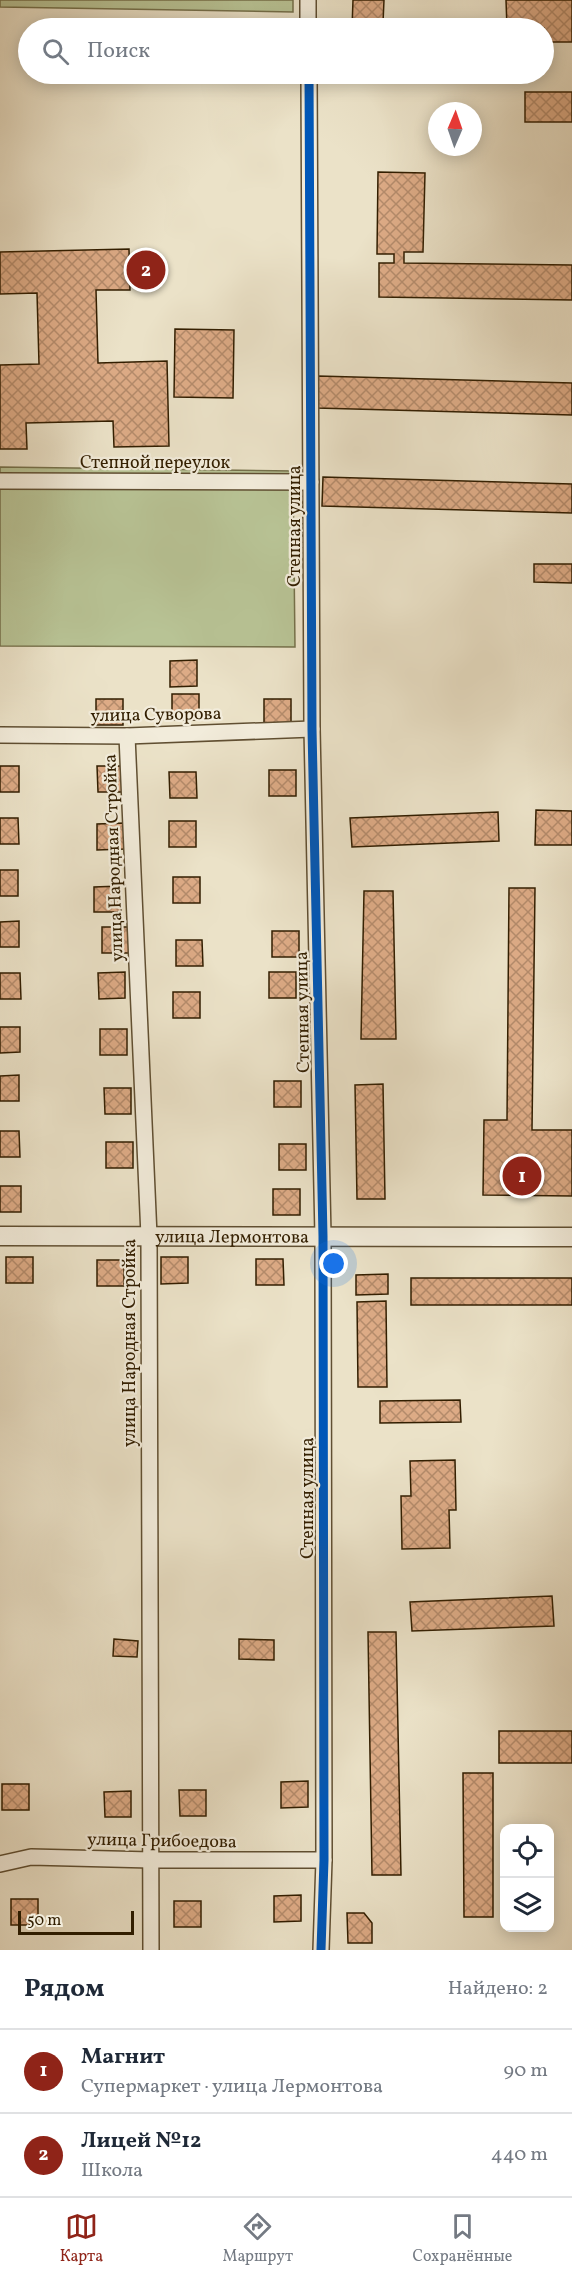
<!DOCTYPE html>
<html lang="ru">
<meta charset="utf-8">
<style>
body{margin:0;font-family:Vollkorn,serif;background:#f2f2f3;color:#1f2937}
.controls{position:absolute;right:18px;bottom:18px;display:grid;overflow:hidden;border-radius:12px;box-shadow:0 3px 15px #0003}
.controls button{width:54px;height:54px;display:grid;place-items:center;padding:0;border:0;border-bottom:2px solid #e0e1e3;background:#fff;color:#1f2937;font:30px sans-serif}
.compass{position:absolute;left:428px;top:102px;width:54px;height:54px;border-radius:50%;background:#fff;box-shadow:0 3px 15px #0003;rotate:2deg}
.scale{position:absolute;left:18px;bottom:15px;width:116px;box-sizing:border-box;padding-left:6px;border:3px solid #321e00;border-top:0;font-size:16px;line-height:21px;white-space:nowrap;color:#321e00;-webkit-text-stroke:4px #f2ecdb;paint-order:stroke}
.you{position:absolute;left:334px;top:1264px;width:21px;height:21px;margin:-15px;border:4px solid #fff;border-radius:50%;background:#1a73e8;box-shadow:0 0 0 9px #1a73e833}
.badge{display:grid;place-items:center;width:39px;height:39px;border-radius:50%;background:#8f2418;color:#fff;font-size:20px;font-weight:700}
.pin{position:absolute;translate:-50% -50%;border:3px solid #fff;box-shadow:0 2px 6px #0006}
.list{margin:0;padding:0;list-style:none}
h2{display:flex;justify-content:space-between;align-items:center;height:78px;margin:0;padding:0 24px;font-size:26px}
h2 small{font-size:20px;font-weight:400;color:#747a83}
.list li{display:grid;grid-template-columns:39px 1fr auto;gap:18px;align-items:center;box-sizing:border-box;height:84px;padding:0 24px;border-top:2px solid #e0e1e3}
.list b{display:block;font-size:22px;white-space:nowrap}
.list p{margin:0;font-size:20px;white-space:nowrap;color:#747a83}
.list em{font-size:20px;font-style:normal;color:#747a83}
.icon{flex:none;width:33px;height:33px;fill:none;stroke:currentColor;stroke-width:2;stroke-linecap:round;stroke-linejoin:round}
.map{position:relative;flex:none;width:572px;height:1950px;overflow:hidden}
.search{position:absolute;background:#fff;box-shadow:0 3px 15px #0003;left:18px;right:18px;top:18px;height:66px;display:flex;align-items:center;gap:15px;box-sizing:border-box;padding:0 21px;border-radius:33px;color:#747a83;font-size:22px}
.sheet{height:246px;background:#fff}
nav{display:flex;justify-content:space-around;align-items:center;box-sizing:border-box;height:84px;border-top:2px solid #e0e1e3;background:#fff;font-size:16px;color:#747a83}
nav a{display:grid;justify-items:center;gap:3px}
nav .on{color:#8f2418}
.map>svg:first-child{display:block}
</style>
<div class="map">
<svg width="572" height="1950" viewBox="0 0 572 1950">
<defs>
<pattern id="building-cross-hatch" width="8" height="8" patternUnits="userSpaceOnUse" patternTransform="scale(1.5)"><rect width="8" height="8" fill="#ddab86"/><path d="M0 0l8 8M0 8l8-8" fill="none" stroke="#b48b6b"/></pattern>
</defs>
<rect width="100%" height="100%" fill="#ebe2c8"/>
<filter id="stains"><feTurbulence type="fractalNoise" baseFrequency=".00333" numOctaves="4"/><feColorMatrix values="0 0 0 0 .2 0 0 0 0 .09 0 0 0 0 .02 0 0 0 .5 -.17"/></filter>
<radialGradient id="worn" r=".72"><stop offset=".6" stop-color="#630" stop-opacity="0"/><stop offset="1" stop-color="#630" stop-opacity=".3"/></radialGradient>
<!-- garden -->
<g fill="#b8c395" stroke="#75704a" stroke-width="1.5">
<polygon points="0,0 293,0 293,12 0,7"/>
<polygon points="0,467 293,471 295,647 0,646"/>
</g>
<!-- building -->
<g fill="url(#building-cross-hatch)" stroke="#321e00" stroke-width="1.5">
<polygon points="353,0 384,0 383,23 464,24 464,28 352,28"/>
<polygon points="506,0 572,0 572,42 544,42 544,28 507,28"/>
<rect x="525" y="92" width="47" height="30"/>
<polygon points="378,172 425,173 423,252 404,252 404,263 572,265 572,300 379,297 379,263 394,263 394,254 377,254"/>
<polygon points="129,249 130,290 96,290 98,363 167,361 169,446 114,447 113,421 26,423 27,449 0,449 0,365 39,364 37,293 0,294 0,252"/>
<polygon points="175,329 234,330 233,398 174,397"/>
<polygon points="318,376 572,383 572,415 317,408"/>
<polygon points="323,477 572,484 572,513 322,506"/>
<polygon points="534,564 572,564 572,583 534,582"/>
<polygon points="197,660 197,686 170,687 170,661"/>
<rect x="172" y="694" width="27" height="26"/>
<rect x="96" y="699" width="27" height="26"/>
<rect x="264" y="699" width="27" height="26"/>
<rect x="0" y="766" width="19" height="26"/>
<polygon points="97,766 124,766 124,792 98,792"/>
<rect x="269" y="770" width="27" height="26"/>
<polygon points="169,772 196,772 197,798 170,798"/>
<polygon points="536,810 572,811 572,845 535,845"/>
<polygon points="498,812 499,841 352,847 350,818"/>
<polygon points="0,818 18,818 19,844 0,844"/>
<rect x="169" y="821" width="27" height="26"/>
<polygon points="124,823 124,849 97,850 97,824"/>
<rect x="0" y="870" width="18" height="26"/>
<rect x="173" y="877" width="27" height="26"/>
<polygon points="121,886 121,912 94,912 94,887"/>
<polygon points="509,888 535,888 532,1130 572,1130 572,1196 483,1195 484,1120 507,1120"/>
<polygon points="364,891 393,891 396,1039 361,1039"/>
<polygon points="19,921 19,947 0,947 0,922"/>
<rect x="102" y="927" width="27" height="26"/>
<rect x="272" y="931" width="27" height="26"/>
<polygon points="176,940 202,940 203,966 176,966"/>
<polygon points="125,972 125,998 99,999 98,973"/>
<rect x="269" y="972" width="27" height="26"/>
<polygon points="0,973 20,973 21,999 0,999"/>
<rect x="173" y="992" width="27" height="26"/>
<polygon points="0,1027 20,1027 20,1052 0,1053"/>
<rect x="100" y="1029" width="27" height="26"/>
<polygon points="19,1075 19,1101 0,1101 0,1076"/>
<rect x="274" y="1081" width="27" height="26"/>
<polygon points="383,1084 385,1199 357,1199 355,1085"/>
<polygon points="104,1088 131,1088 131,1114 105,1114"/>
<polygon points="0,1131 19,1131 20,1157 0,1157"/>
<rect x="106" y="1142" width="27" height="26"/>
<rect x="279" y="1144" width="27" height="26"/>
<rect x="0" y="1186" width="21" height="26"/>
<rect x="273" y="1189" width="27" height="26"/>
<rect x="6" y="1257" width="27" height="26"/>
<polygon points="161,1257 188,1257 188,1283 161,1284"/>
<polygon points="256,1259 283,1259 284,1285 256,1285"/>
<rect x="97" y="1260" width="27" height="26"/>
<polygon points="388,1274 388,1294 356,1295 356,1275"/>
<rect x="411" y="1278" width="161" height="27"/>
<polygon points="386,1301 387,1387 358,1387 357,1302"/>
<polygon points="460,1400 461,1422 380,1423 380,1401"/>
<polygon points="455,1460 456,1510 449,1510 450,1548 402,1549 401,1496 411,1496 410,1461"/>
<polygon points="552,1596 554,1626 412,1631 410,1602"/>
<polygon points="368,1632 396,1632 401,1875 372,1875"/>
<polygon points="114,1639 138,1641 137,1657 113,1656"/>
<polygon points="239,1639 274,1640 274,1660 239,1659"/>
<rect x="499" y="1731" width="73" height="32"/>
<polygon points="463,1773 493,1773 493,1917 464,1917"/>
<polygon points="308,1781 308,1807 281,1808 281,1782"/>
<rect x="2" y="1784" width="27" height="26"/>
<polygon points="179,1790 206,1790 206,1816 180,1816"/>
<polygon points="131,1791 131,1817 105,1817 104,1792"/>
<polygon points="301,1895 301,1921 274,1922 274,1896"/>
<rect x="11" y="1899" width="27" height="26"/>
<rect x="174" y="1901" width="27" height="26"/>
<polygon points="347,1913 364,1913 372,1923 372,1943 348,1943"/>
</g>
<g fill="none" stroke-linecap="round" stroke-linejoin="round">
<defs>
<g id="minor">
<polyline points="308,0 308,28"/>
<polyline points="309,74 312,729 323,1236 324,1860 321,1950"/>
<polyline points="0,481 311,482"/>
<polyline points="0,735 127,736 312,729"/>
<polyline points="127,736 149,1236 151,1950"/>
<polyline points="0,1864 31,1857 151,1860 324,1860"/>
</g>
<g id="tertiary">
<path id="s1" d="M0 1236 572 1237"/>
</g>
</defs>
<!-- minor casing -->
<use href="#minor" stroke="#604f32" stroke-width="18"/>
<!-- tertiary casing -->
<use href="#tertiary" stroke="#604f32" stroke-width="21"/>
<!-- minor -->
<use href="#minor" stroke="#f2ecdb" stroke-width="15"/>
<!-- tertiary -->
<use href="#tertiary" stroke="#f2ecdb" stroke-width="18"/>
<defs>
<polyline id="cycleway" points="309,74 312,729 323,1236 324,1860 321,1950"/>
</defs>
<!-- cycleway casing -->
<use href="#cycleway" stroke="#f2ecdb" stroke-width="13"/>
<!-- cycleway -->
<use href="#cycleway" stroke="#0057b8" stroke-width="9"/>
</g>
<g text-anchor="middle" stroke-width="4.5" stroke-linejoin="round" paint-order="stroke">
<!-- street labels -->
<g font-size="18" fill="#321e00" stroke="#f2ecdb">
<text x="155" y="468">Степной переулок</text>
<text transform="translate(294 526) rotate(-90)" y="6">Степная улица</text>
<text transform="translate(156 714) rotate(-1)" y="6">улица Суворова</text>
<text transform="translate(113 858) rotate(-92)" y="6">улица Народная Стройка</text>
<text transform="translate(302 1012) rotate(-91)" y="6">Степная улица</text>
<text dy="6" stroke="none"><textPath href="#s1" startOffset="232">улица Лермонтова</textPath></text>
<text transform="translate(129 1343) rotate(-90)" y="6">улица Народная Стройка</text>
<text transform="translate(307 1498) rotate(-90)" y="6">Степная улица</text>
<text transform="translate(162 1840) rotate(1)" y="6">улица Грибоедова</text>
</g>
</g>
<rect width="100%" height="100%" filter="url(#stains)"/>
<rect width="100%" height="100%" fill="url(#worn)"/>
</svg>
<div class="controls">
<button><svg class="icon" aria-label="locate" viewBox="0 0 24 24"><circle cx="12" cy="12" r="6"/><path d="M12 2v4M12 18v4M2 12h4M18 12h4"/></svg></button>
<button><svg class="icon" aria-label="layers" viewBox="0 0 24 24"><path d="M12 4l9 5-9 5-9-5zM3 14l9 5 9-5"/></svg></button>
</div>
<svg class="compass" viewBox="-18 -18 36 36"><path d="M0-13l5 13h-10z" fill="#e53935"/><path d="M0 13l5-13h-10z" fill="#747a83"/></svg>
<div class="scale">50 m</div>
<div class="you"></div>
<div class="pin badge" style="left:522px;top:1176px">1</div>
<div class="pin badge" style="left:146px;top:270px">2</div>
<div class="search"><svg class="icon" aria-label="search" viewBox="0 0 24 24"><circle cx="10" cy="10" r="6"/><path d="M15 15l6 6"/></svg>Поиск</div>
</div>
<section class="sheet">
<h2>Рядом<small>Найдено: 2</small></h2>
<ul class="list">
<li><span class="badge">1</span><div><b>Магнит</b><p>Супермаркет · улица Лермонтова</p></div><em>90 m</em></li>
<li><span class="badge">2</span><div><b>Лицей №12</b><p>Школа</p></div><em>440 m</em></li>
</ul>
</section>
<nav>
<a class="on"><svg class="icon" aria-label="map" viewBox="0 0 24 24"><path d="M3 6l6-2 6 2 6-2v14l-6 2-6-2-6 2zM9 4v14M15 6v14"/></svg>Карта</a>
<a><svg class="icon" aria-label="directions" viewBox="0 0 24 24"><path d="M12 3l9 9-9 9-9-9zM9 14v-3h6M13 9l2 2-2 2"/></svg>Маршрут</a>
<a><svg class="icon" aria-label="saved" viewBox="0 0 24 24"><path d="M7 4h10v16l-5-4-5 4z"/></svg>Сохранённые</a>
</nav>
